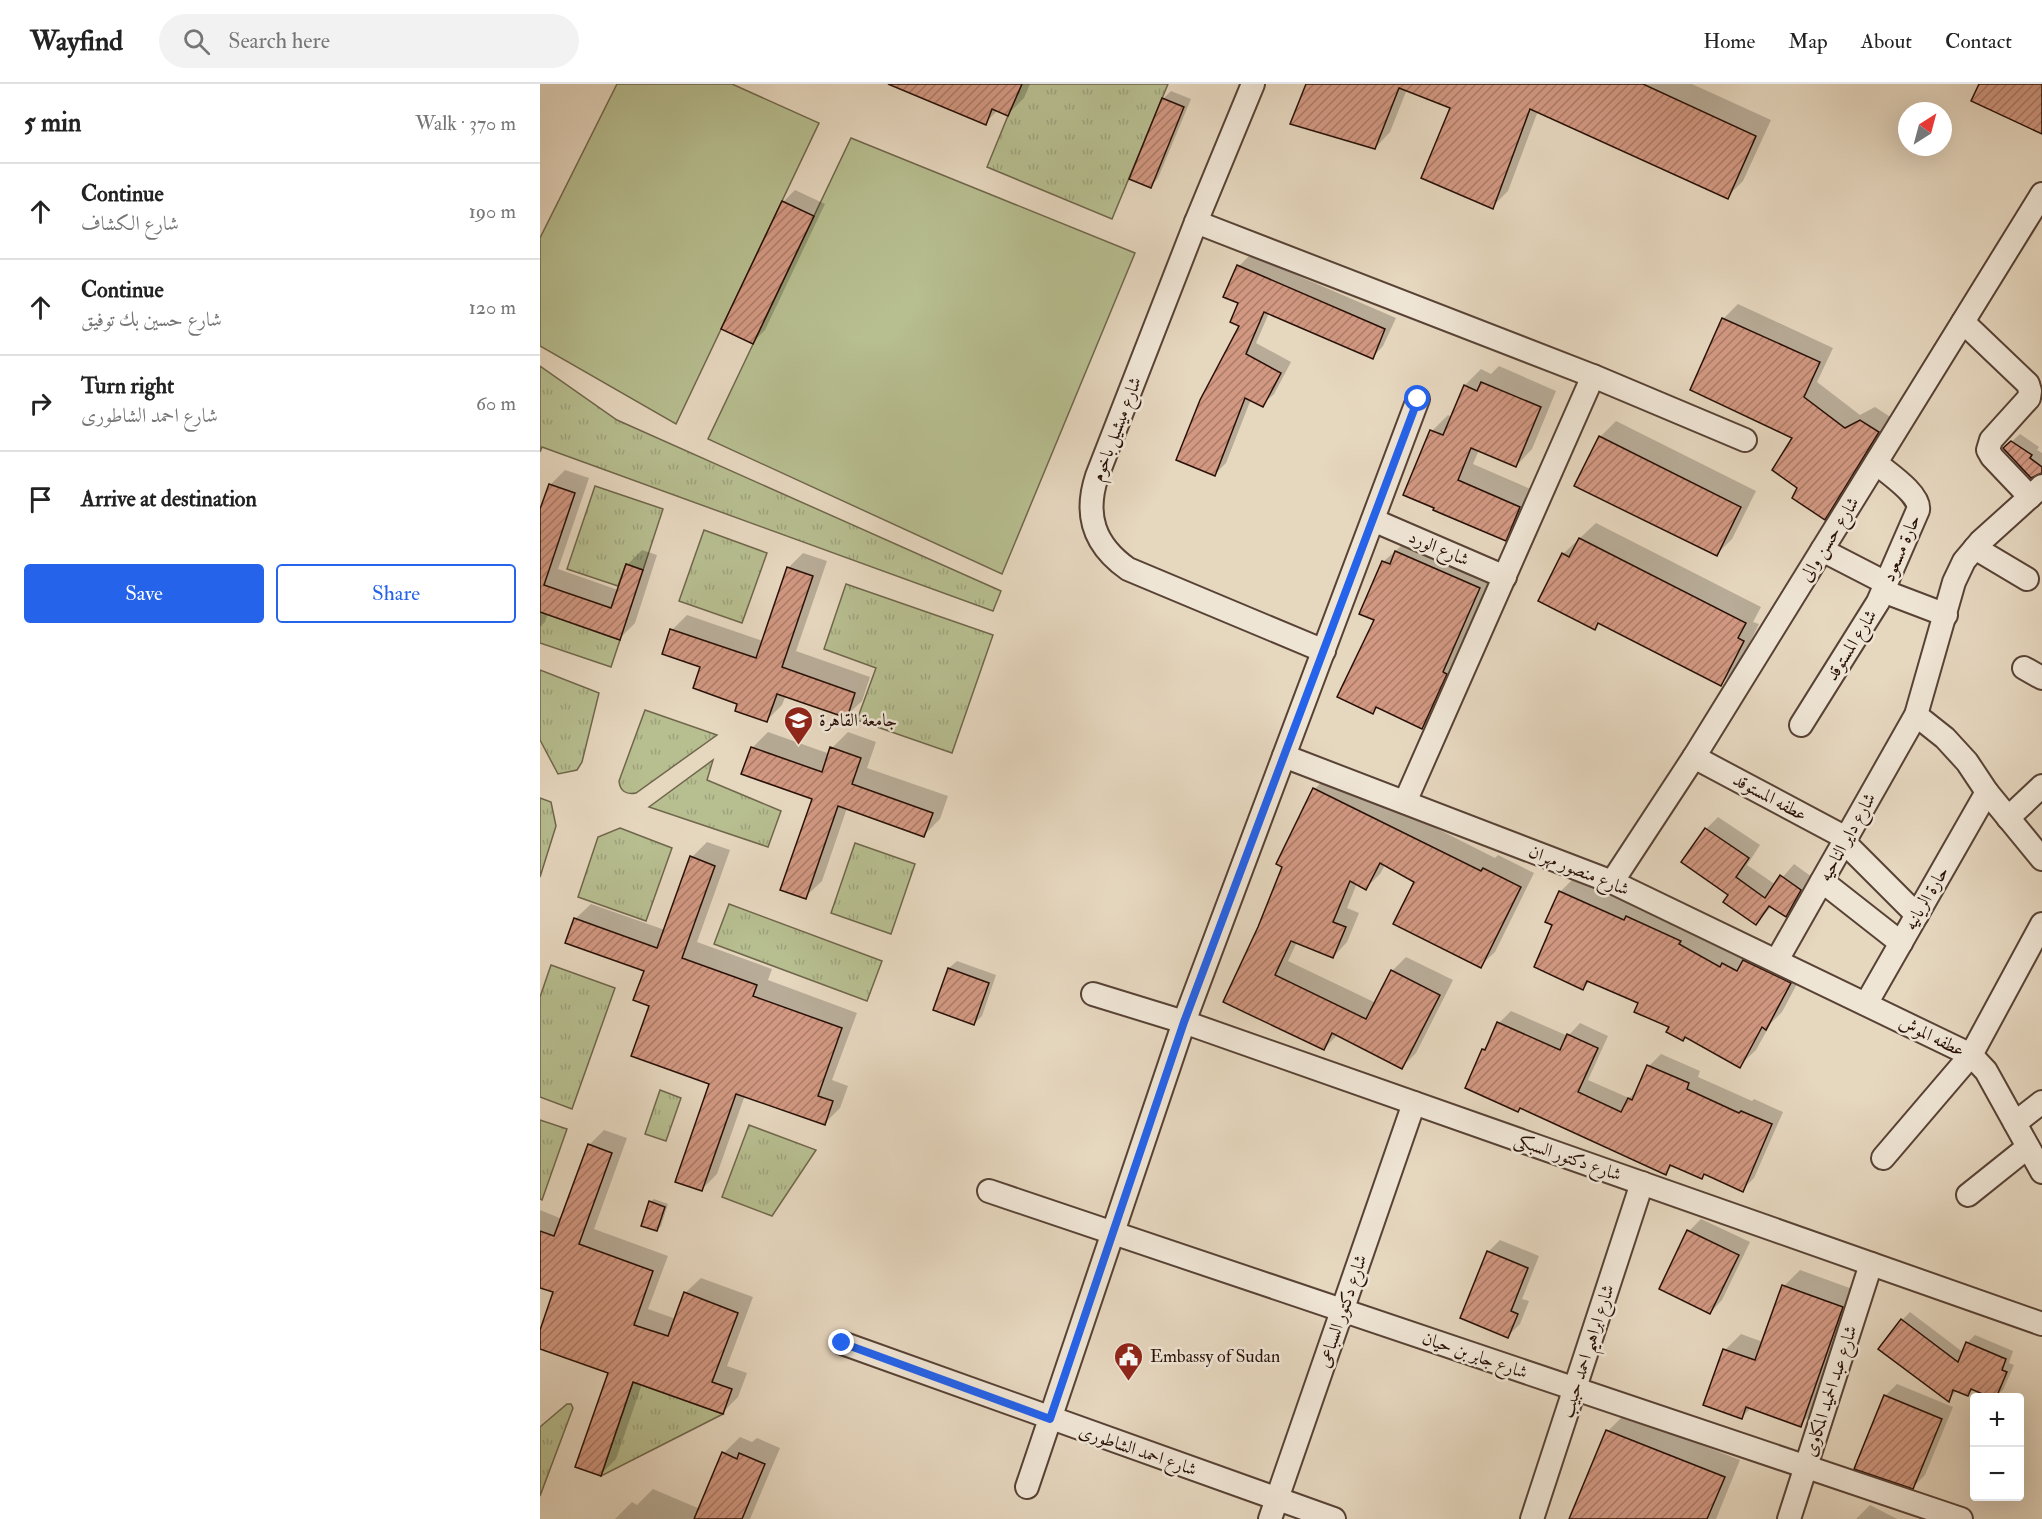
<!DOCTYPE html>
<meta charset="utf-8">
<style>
body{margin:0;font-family:"IM FELL Double Pica",Amiri,serif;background:#f2f2f2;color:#222}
.controls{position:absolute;right:18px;bottom:18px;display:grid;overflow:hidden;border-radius:6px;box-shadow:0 6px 24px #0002}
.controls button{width:54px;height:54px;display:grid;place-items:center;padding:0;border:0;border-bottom:2px solid #e0e0e0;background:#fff;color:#222;font:30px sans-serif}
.compass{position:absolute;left:1358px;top:18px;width:54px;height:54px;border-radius:50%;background:#fff;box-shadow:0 6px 24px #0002;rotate:36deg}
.stop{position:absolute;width:18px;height:18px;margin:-14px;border:4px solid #2563eb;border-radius:50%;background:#fff}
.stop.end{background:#2563eb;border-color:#fff;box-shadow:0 2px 6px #0008}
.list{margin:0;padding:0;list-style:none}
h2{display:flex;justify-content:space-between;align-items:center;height:78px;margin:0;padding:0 24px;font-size:26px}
h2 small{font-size:20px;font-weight:400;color:#767676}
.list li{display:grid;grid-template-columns:39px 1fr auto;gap:18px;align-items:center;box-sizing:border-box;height:96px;padding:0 24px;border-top:2px solid #e0e0e0}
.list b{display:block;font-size:22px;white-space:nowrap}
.list p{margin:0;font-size:20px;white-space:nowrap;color:#767676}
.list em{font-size:20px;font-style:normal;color:#767676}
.actions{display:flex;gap:12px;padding:18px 24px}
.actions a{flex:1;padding:14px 0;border:2px solid #2563eb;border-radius:6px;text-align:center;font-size:21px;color:#2563eb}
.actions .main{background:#2563eb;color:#fff}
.icon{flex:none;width:33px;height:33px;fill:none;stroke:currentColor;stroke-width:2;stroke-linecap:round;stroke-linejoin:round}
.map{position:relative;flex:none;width:1502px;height:1435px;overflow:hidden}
header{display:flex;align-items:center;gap:36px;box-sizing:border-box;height:84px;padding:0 30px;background:#fff;border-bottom:2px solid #e0e0e0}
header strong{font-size:28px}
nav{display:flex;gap:33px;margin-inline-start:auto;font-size:21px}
.search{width:420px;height:54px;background:#f2f2f2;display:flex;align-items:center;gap:15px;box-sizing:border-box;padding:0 21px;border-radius:33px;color:#767676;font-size:22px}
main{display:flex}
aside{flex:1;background:#fff}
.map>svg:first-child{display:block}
</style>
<header>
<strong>Wayfind</strong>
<div class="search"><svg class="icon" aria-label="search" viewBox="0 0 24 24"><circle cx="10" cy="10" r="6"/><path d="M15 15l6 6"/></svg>Search here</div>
<nav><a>Home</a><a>Map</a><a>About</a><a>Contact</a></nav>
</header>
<main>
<aside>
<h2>5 min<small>Walk · 370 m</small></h2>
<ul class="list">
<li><svg class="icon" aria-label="ahead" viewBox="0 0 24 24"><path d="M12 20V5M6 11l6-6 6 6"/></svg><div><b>Continue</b><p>شارع الكشاف</p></div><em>190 m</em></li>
<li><svg class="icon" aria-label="ahead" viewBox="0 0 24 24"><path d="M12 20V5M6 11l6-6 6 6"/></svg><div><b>Continue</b><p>شارع حسين بك توفيق</p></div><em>120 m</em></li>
<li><svg class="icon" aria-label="right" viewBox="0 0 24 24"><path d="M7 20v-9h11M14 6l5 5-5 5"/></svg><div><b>Turn right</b><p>شارع احمد الشاطورى</p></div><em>60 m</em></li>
<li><svg class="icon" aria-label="arrive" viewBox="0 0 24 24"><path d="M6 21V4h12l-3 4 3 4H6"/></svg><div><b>Arrive at destination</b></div></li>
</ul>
<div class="actions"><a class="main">Save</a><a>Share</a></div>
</aside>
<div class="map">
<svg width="1502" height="1435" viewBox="0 0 1502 1435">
<defs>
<pattern id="grass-tufts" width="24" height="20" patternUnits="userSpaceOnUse" patternTransform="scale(1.5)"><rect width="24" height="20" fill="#b7be90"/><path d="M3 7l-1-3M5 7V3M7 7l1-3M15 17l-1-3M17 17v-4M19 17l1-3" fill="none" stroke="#9da27b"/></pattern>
<pattern id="building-hatch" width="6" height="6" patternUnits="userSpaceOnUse" patternTransform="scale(1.5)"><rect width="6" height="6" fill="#d29882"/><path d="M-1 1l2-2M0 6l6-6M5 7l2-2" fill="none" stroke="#aa7b68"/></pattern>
</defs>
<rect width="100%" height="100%" fill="#e6d7bf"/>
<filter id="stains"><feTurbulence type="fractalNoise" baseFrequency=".00333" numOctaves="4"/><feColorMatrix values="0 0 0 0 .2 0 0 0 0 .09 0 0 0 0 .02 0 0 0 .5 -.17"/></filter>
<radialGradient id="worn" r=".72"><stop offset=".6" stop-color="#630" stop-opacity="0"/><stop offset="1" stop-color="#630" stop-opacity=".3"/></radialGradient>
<!-- grass -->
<g fill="url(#grass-tufts)" stroke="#70674c" stroke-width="1.5">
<polygon points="481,0 628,0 572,135 447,83"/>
<polygon points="0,282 77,336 461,507 453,527 2,363 0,368"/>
<polygon points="55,402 123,425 103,486 86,480 78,502 27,485"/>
<polygon points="164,446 227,469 202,539 139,517"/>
<polygon points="306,500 453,551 412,669 317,636 336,584 284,565"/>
<polygon points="0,528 80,556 71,583 0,559"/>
<polygon points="0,586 59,609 42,678 37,686 18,690 0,656"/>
<path d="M105 626 177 651 96 709C86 711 80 707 79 697Z"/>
<polygon points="173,676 167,696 241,727 228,763 109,723"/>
<polygon points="0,714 11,718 16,742 0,793"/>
<polygon points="80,744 132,764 106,837 38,813 58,753"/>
<polygon points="315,759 375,780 351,850 291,829"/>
<polygon points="189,820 342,877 327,917 174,860"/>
<polygon points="11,881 75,904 32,1025 0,1013 0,913"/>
<polygon points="120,1006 141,1014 126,1057 105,1050"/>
<polygon points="0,1036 27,1045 2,1116 0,1115"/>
<polygon points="209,1041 276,1066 232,1132 182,1113"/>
<polygon points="93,1298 183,1330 61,1392"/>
<polygon points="27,1320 31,1320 33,1324 0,1412 0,1343"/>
</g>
<!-- park -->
<g fill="#b7be90" stroke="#70674c" stroke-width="1.5">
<polygon points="77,0 192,0 279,39 136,340 0,262 0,154"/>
<polygon points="311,54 595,169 462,490 168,355"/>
</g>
<!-- shadow -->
<g fill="#0003">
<polygon points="350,0 490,0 484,14 468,30 458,26 445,39"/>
<polygon points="768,0 1152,0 1231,36 1203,97 1187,113 998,27 968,107 952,123 912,23 867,5 850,48 835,64"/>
<polygon points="631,7 651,15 618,94 611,102 623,15"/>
<polygon points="255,106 285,120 225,246 213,258 243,118"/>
<polygon points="710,171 856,234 843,262 832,274 729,229 716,259 751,278 734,310 722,321 711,315 686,379 675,390 701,241 699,182"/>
<polygon points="1198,220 1293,264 1277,298 1320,331 1335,323 1352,334 1299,420 1285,434 1259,404 1255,353 1152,305 1184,234"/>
<polygon points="959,282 1016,307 992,365 976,382 939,366 933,380 995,407 981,439 965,455 895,426 892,347 908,331 912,333 925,301 941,285 951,290"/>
<polygon points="1076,337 1216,407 1192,455 1176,471 1060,353"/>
<polygon points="1480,350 1499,363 1497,366 1502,369 1502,387 1465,364"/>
<polygon points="25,386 49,394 18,485 78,506 87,481 102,466 117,471 95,539 80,554 8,529 5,538 0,543 0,430 10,401"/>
<polygon points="1056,439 1221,523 1213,538 1219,540 1197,584 1181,600 1060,538 1055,544 1000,516 1023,470"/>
<polygon points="868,456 951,492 914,576 918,578 894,631 882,643 839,622 832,629 836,536 843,478"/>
<polygon points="263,469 287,477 256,567 330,593 322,617 306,632 246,611 242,621 227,636 199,619 162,582 132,546 147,531 223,557 248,484"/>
<polygon points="228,648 290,670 292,664 308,648 336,658 327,684 408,712 400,735 384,751 307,724 282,797 265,813 274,714 212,664"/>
<polygon points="789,690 955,774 958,771 994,789 955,868 940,882 876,797 845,781 840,790 826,804 817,799 807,824 819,829 807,858 793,873 757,858 748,877 836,919 852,887 866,873 913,896 876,969 862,983 798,950 784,965 685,917 720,844 744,782 738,779 775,705"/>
<polygon points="1178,733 1220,761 1207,781 1236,801 1254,780 1272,793 1258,819 1246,831 1232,822 1216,839 1190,810 1143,778 1166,745"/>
<polygon points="167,758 190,766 157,858 232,885 228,896 317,929 292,996 308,1002 300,1024 285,1039 205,1011 177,1090 161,1106 171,999 111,921 106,886 35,835 51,820 125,846 152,773"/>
<polygon points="1036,792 1266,883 1242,928 1231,939 1216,966 1199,982 1146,952 1143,956 1131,943 1100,918 1050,897 1043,904 1014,840 1020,808"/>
<polygon points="417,877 456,891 442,932 434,940 409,884"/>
<polygon points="971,927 1028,952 1040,939 1068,952 1048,996 1089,1014 1099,1005 1109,982 1121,970 1160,987 1158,993 1212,1017 1214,1015 1243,1028 1214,1094 1202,1106 1165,1089 1162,1093 1133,1081 1125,1089 981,1023 927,1003 943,965 950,959 959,939"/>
<polygon points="64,1046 87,1054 54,1145 128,1172 108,1225 136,1235 145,1209 161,1194 213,1213 187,1282 207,1289 198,1313 183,1328 102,1300 76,1375 60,1391 70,1288 0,1263 0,1250 15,1207 0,1202 0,1126 22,1135 49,1061"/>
<polygon points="114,1115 128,1120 121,1142 117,1146 110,1118"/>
<polygon points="1161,1135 1210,1158 1182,1216 1170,1229 1149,1147"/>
<polygon points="960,1156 999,1172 982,1215 989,1217 980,1240 968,1252 948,1168"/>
<polygon points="1260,1186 1318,1207 1276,1325 1260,1341 1211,1324 1202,1333 1185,1266 1201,1250 1223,1258 1244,1202"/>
<polygon points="1370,1228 1424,1269 1427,1259 1435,1251 1473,1267 1469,1279 1474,1281 1463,1306 1455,1313 1434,1304 1427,1310 1417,1306 1409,1316 1362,1236"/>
<polygon points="1357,1300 1413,1323 1385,1391 1373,1403 1345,1312"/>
<polygon points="1084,1331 1200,1376 1176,1435 1042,1435 1068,1347"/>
<polygon points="200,1353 212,1358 217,1354 240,1364 210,1435 75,1435 92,1418 97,1421 113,1405 160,1425 184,1369"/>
<polygon points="1330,1421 1357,1435 1316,1435"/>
</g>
<!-- building -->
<g fill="url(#building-hatch)" stroke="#281007" stroke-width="1.5">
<polygon points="348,0 482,0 468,32 452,25 446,41"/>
<polygon points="766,0 1103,0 1216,52 1188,115 990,25 953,125 881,94 910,24 859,4 835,65 750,40"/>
<polygon points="1439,0 1502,0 1502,50 1431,17"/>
<polygon points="622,14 644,23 611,104 589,95"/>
<polygon points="242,117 274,132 213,260 181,245"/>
<polygon points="697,181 845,245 833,275 724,228 706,270 741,289 723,323 705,314 675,392 636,376 660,316 699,242 690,238 698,219 683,213"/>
<polygon points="1182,234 1280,278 1264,313 1305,344 1320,336 1339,348 1285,436 1252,414 1257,404 1232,386 1252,354 1150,306"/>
<polygon points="941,298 1001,323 976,383 931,364 918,396 980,423 966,457 893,426 894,424 863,411 890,346 903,351 924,301 937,307"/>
<polygon points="1059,352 1201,423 1177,472 1034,402"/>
<polygon points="1471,357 1492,371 1490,374 1502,383 1502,389 1491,394 1463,364"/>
<polygon points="9,400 35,409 4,501 71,524 86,480 103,486 80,556 0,528 0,425"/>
<polygon points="1039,454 1206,539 1198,554 1204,557 1181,602 1058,539 1055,546 998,517 1022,469 1029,473"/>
<polygon points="855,467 940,504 903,588 907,590 882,645 836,623 833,630 797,613 834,536 819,530 842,477 850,480"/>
<polygon points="247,483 273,492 242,583 315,609 307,634 237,610 227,638 195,627 197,620 153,604 160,583 122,570 130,545 216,574"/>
<polygon points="211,663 282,688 290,663 321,674 312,700 393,729 384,753 298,722 266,815 240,806 272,715 201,690"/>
<polygon points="773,704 941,787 943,784 981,803 941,884 853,840 874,798 840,779 826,806 810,797 793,838 806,843 793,874 751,857 735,891 826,935 851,886 900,911 862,985 792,949 784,966 683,918 718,843 742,783 736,780"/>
<polygon points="1165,744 1209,774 1196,793 1225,814 1240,791 1261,806 1246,833 1229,822 1216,841 1183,818 1188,811 1141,778"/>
<polygon points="150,772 175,782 142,874 217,901 213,912 302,944 278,1012 293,1017 285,1041 196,1010 162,1107 135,1098 169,1000 91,972 109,922 93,916 104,887 25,859 34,834 117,864"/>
<polygon points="1019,807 1084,836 1086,832 1141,857 1139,860 1180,883 1182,879 1197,887 1203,876 1251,899 1226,946 1222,943 1200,984 1145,953 1143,957 1126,948 1129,943 1094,928 1098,919 1047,897 1043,906 994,883 1012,841 1005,838"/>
<polygon points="408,884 449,899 434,941 393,926"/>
<polygon points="957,938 1020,966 1027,950 1058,964 1038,1008 1081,1028 1088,1014 1092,1016 1107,981 1149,999 1147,1005 1199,1029 1201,1027 1232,1040 1203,1108 1164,1090 1162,1095 1130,1081 1126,1091 980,1024 978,1028 925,1004 942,965 945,966"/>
<polygon points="48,1060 72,1069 39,1160 113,1187 94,1241 128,1252 144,1208 198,1229 172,1298 192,1305 183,1330 93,1298 61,1392 35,1383 68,1289 0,1265 0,1246 13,1208 0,1204 0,1147 14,1152"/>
<polygon points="109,1117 125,1123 117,1147 101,1142"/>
<polygon points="1147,1146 1199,1171 1170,1230 1119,1205"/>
<polygon points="947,1167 988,1184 971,1227 978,1230 968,1254 920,1234"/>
<polygon points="1242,1201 1303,1223 1261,1343 1206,1323 1202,1335 1163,1321 1183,1265 1215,1276"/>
<polygon points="1361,1235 1418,1278 1426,1258 1466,1275 1462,1286 1467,1288 1456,1314 1452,1314 1431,1305 1428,1312 1413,1306 1409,1318 1338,1265"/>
<polygon points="1344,1311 1402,1335 1373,1405 1314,1385"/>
<polygon points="1066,1346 1185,1393 1167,1435 1029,1435"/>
<polygon points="182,1368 197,1375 199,1369 225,1380 202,1435 154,1435"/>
</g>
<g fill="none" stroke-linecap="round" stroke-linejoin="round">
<defs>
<g id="minor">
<path d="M713 0 656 138 557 392C544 431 554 461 588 485L784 567"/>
<polyline points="656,138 1053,292 1205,356"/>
<polyline points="1423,238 1488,300 1490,307 1489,314 1451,356 1448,366 1452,373 1490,413"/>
<polyline points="833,436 965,493"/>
<polyline points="1435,464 1487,495"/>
<polyline points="1282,466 1346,499"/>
<polyline points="1343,507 1406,531"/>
<polyline points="1484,584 1502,594"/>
<polyline points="1376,631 1405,654 1427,678 1447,708 1502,775"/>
<path d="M1261 641 1338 518 1378 426C1381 411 1348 389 1336 379"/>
<polyline points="744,672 1072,798 1431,971 1446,987 1502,1088"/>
<polyline points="1154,673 1306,754"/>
<polyline points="865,718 1053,292"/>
<polyline points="1468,734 1502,702"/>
<polyline points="1304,758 1377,831"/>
<polyline points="1282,797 1361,859"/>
<polyline points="1072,798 1154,673 1502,110"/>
<polyline points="1237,876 1376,631 1414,498 1424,477 1440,458 1502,402"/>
<polyline points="553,910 644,938 1502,1240"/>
<polyline points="1326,920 1447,708"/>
<polyline points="1475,1039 1502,1018"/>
<polyline points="1343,1074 1431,971 1502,840"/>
<polyline points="449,1107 1421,1435"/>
<polyline points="1428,1111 1488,1063"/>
<polyline points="302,1259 794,1435"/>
<polyline points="487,1403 644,938 878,315"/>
<polyline points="730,1435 874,1019"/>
<polyline points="992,1435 1102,1099"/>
<polyline points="1249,1435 1331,1180"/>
</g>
</defs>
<!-- minor casing -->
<use href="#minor" stroke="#584235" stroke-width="26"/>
<!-- minor -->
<use href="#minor" stroke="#efe5d5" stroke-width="22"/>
</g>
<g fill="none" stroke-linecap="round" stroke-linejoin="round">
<!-- route -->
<polyline stroke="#2563eb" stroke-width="8" points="302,1259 510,1335 644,938 878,315"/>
</g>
<!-- icons -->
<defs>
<symbol id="university-pin" viewBox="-11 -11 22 30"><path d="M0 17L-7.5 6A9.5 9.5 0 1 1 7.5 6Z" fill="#8f2418" stroke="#efe5d5"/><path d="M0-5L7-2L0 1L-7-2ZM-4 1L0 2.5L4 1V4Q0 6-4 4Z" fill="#fff"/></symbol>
<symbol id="civic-pin" viewBox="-11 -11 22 30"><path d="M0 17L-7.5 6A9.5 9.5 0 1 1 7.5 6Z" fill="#8f2418" stroke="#efe5d5"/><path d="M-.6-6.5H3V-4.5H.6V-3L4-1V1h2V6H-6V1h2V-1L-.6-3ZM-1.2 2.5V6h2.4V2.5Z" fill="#fff"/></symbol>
</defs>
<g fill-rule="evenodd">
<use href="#university-pin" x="242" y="620" width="33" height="45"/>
<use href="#civic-pin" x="572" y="1256" width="33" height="45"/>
</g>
<g text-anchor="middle" stroke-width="5" stroke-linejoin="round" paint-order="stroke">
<!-- street labels -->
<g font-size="18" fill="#281007" stroke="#efe5d5">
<text transform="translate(576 345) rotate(-69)" y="6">شارع ميشيل باخوم</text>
<text transform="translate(1289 455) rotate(-58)" y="6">شارع حسن والى</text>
<text transform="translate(899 464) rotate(23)" y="6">شارع الورد</text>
<text transform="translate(1361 464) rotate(-67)" y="6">حارة مسعود</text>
<text transform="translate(1311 561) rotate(-58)" y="6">شارع المستوقد</text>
<text transform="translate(1230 713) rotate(28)" y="6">عطفه المستوقد</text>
<text transform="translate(1307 753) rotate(-61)" y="6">شارع داير الناحيه</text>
<text transform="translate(1039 786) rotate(22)" y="6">شارع منصور مهران</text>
<text transform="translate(1386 814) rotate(-60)" y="6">حارة الريانيه</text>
<text transform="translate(1392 952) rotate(26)" y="6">عطفه الموش</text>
<text transform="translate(1028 1073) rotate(19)" y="6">شارع دكتور السبكى</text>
<text transform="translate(802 1227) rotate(-71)" y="6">شارع دكتور السباعى</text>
<text transform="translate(1047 1267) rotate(-72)" y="6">شارع ابراهيم احمد حبيب</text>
<text transform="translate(935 1271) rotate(19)" y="6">شارع جابر بن حيان</text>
<text transform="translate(1290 1307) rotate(-72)" y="6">شارع عبد الحميد المكاوى</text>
<text transform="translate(598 1366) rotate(19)" y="6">شارع احمد الشاطورى</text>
</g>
<!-- poi labels -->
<g font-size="18" fill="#281007" stroke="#efe5d5" text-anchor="start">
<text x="279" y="642">جامعة القاهرة</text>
<text x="610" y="1278">Embassy of Sudan</text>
</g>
</g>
<rect width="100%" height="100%" filter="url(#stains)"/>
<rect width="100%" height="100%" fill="url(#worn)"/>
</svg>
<div class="controls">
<button>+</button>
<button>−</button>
</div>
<svg class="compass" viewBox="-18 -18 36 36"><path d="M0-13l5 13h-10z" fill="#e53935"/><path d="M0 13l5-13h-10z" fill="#767676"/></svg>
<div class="stop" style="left:878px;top:315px"></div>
<div class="stop end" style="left:302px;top:1259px"></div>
</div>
</main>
